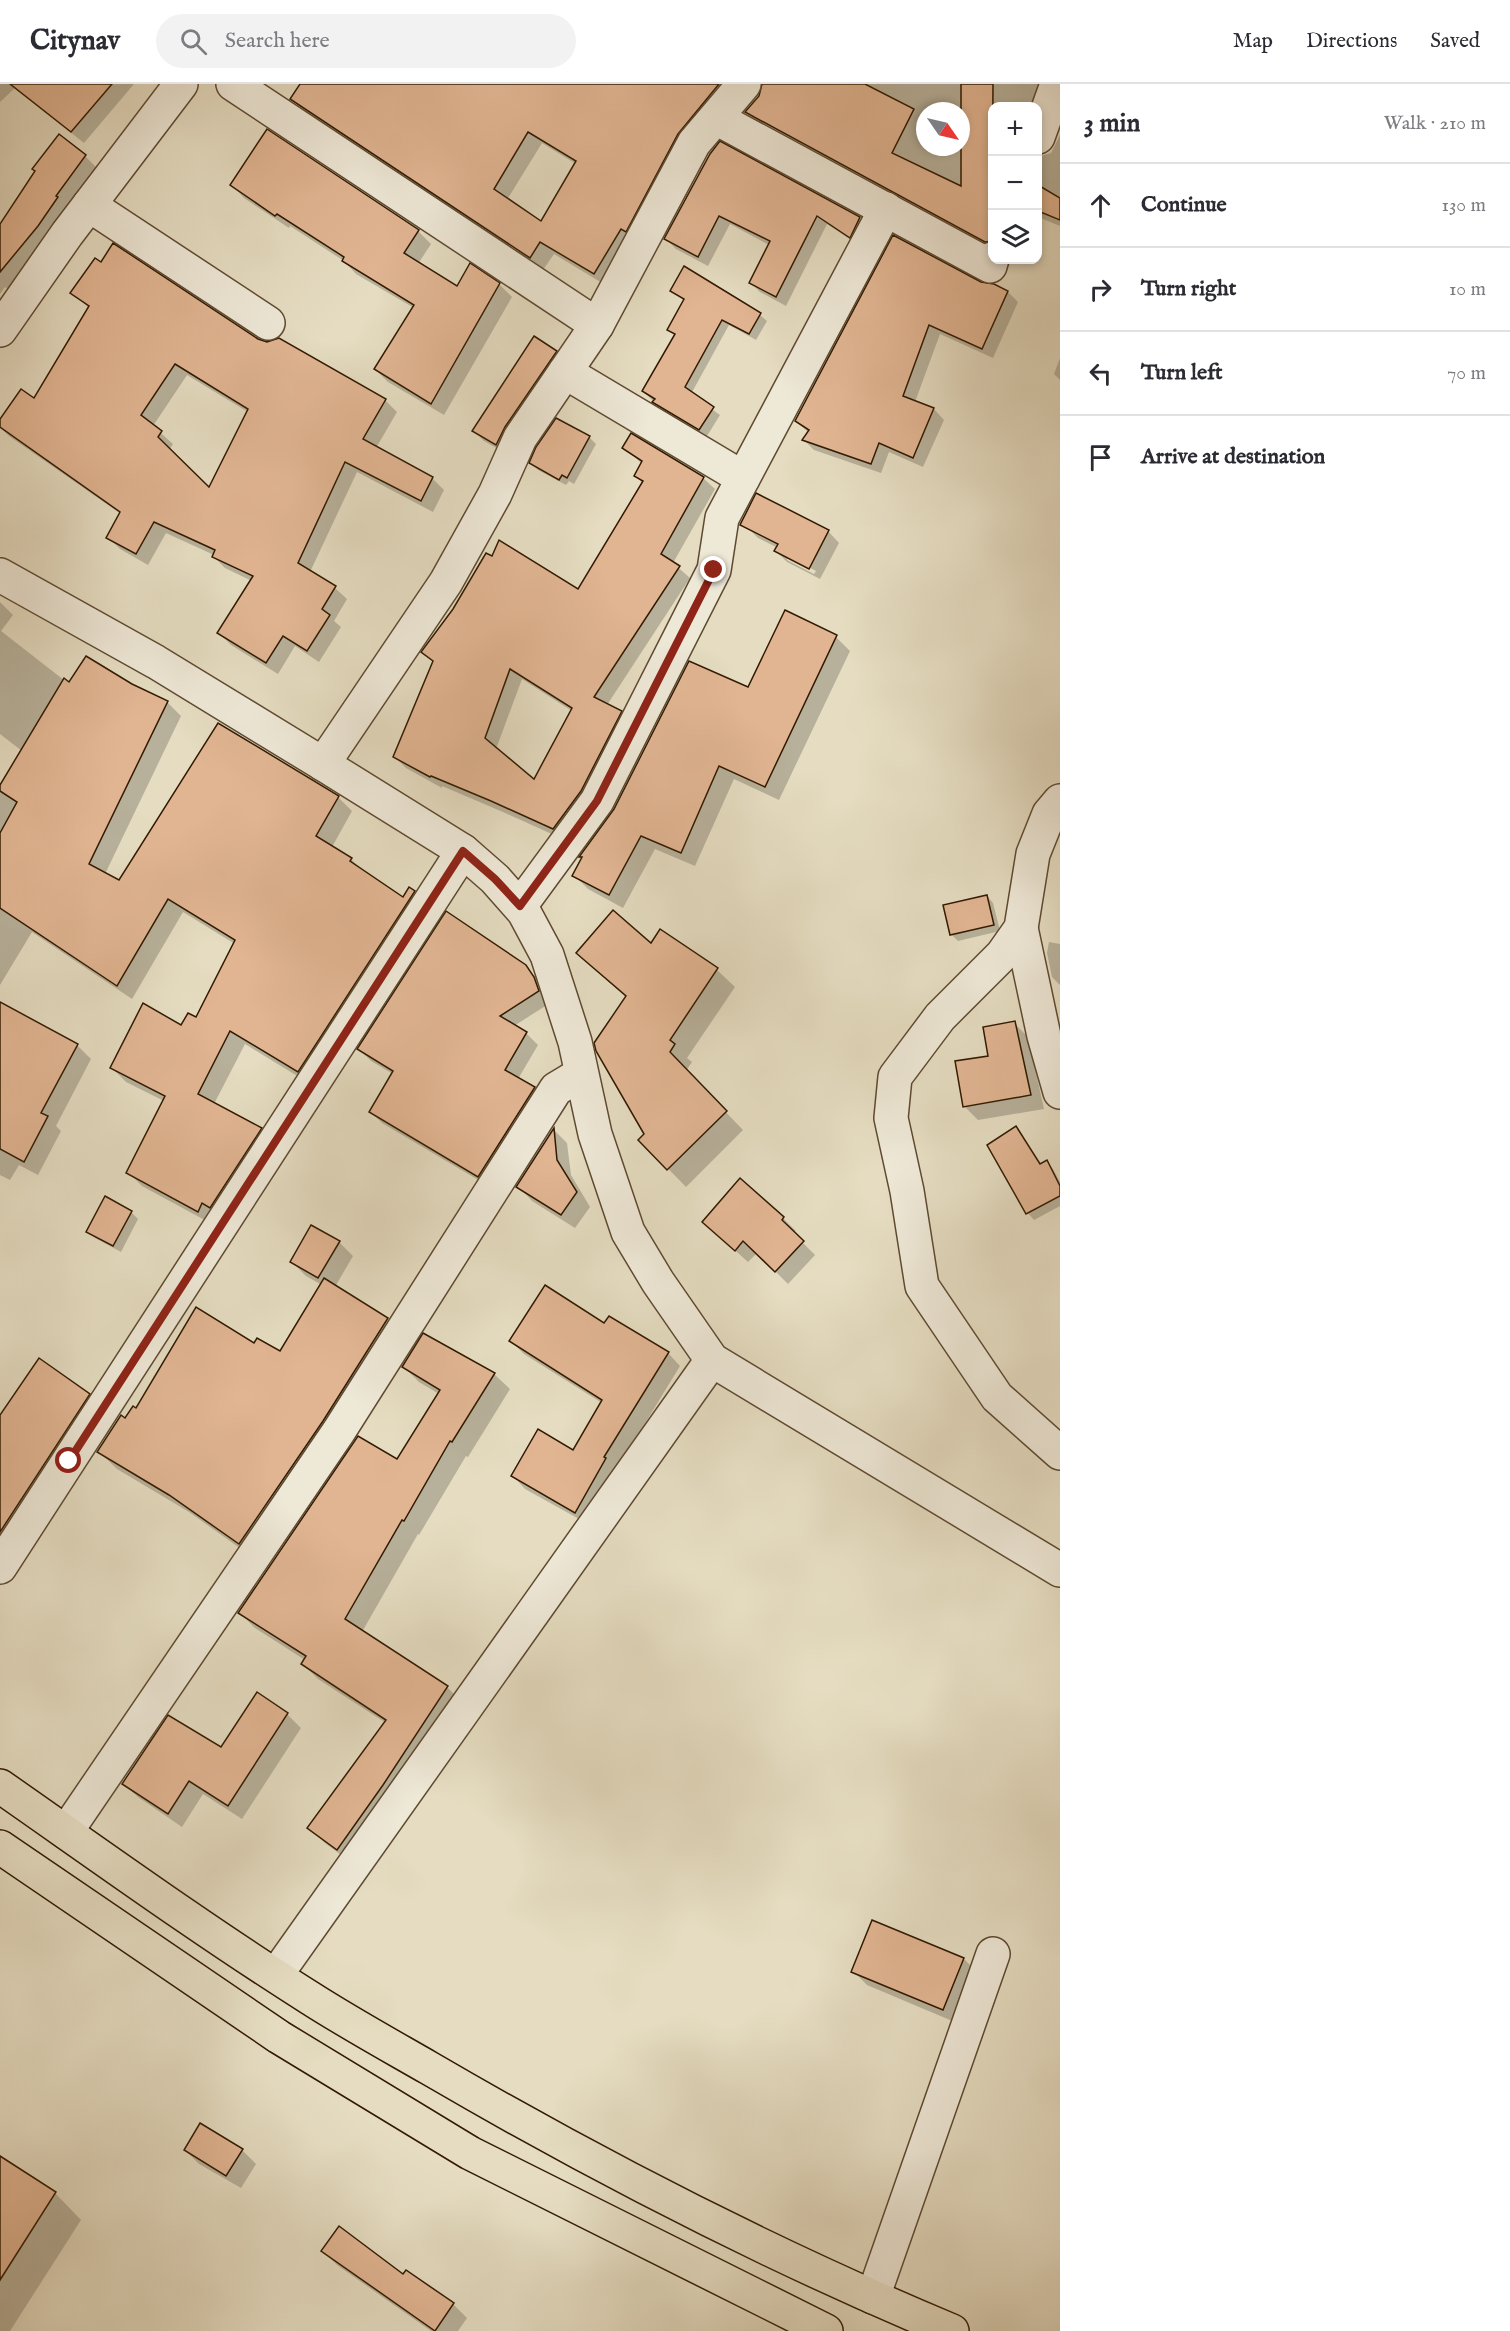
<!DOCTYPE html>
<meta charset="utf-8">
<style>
body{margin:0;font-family:"IM FELL English",serif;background:#f2f2f3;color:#2b2b33}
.controls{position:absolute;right:18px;top:18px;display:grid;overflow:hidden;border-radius:12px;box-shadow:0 3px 9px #0003}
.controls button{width:54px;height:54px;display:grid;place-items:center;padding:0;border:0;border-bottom:2px solid #e1e1e2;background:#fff;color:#2b2b33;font:30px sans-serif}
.compass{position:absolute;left:916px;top:18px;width:54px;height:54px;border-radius:50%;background:#fff;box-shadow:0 3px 9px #0003;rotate:124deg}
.stop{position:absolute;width:18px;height:18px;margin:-14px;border:4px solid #8f2418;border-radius:50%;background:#fff}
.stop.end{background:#8f2418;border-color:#fff;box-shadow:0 2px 6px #0008}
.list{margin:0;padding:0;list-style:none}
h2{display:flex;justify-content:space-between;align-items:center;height:78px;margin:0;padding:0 24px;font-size:26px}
h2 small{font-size:20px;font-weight:400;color:#7c7c81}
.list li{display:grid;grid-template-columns:39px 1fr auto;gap:18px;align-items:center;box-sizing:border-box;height:84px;padding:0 24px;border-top:2px solid #e1e1e2}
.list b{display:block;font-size:22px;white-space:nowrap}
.list em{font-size:20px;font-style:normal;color:#7c7c81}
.icon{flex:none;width:33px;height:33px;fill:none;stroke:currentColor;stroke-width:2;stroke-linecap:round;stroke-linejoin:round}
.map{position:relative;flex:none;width:1060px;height:2247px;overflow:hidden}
header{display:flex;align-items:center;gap:36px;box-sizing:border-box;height:84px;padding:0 30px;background:#fff;border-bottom:2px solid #e1e1e2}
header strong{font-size:28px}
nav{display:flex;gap:33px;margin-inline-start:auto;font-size:21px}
.search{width:420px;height:54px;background:#f2f2f3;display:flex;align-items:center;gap:15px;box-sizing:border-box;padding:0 21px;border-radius:33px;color:#7c7c81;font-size:22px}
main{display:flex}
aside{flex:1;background:#fff}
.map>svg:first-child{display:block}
</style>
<header>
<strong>Citynav</strong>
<div class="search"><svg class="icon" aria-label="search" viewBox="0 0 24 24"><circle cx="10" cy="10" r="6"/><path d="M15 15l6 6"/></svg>Search here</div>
<nav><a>Map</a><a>Directions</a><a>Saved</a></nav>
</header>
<main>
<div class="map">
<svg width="1060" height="2247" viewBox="0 0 1060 2247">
<rect width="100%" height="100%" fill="#e5dcc1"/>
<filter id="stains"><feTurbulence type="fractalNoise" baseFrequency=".00333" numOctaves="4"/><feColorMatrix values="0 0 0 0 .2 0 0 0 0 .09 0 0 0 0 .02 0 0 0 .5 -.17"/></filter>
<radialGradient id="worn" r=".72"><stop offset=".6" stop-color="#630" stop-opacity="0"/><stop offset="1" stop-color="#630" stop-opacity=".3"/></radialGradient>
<!-- shadow -->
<g fill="#0003" fill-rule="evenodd">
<polygon points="0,0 134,0 84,59 15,4 0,18"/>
<path d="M302 0H743L607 202 554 170 543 186 305 28 292 15ZM542 59 576 80 542 139 507 116Z"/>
<path d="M764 0H1057L1038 22H992V167L759 41 747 28 760 12ZM925 27H961V63H925Z"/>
<polygon points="1060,51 1060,142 1038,133 1038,73 1051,69"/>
<polygon points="720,59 859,135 869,144 860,162 827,140 786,222 760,208 750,198 769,161 730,140 708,182 676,165 666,155"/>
<polygon points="85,72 97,84 50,154 8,205 5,203 0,210 0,142"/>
<polygon points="232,101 418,147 431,160 418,180 458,204 499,200 512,213 444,331 388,298 375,285 414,224 356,190 344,177 290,142 289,144 244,114"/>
<polygon points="685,184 760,231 767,237 756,256 729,241 691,310 720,331 707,352 661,325 643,307 676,252 669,246 685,217 672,207"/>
<polygon points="981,200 993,201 1008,208 1018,218 993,274 940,250 915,318 934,325 944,336 923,383 889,368 881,389 814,366 804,356 809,349 796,337"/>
<path d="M72 209 257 256 385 316 397 328 376 364 433 395 444 406 433 428 357 388 310 488 335 504 347 515 334 537 341 543 319 578 295 562 278 590 231 561 219 549 252 497 225 484 213 472 214 471 166 449 148 481 120 465 108 453 121 430 9 352 0 343V337L34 316 89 224ZM187 291 248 328 210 405 169 366 173 360 153 342Z"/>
<polygon points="556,268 566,278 507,370 484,357 474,347"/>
<polygon points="1060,274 1060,296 1054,290"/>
<polygon points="589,353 596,360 574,400 569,397 566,401 538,386 531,379"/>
<path d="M624 363 703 394 715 405 673 479 690 494 607 621 621 628 632 639 565 756 503 728 442 702V704L406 684 395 673 434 578 423 568 578 507 643 400 636 392 642 380ZM522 595 572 627 534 697 496 665Z"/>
<path d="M747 443 828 447 839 459 820 495 787 478 776 467 778 464 758 454ZM787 472 816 487 814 490 787 476Z"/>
<polygon points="0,518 13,531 1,547 69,600 131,601 167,618 181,632 105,790 119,798 218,641 338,713 352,727 332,763 351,775 364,788 403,815 414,808 428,822 312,1001 245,960 214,1020 261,1045 275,1059 212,1140 142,1102 128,1088 164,1017 126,998 112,984 196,935 235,860 183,828 132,915 32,848 0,901 0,703 22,667 0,650"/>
<polygon points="836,553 850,567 779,716 734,695 695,782 655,765 623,824 588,805 574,791 583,774 749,605"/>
<polygon points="987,812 993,819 1000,847 958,857 951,850"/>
<polygon points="661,847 717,886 735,903 687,974 692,978 686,987 743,1046 686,1103 640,1056 646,1050 627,914 596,886 651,862"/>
<polygon points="1049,858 1060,860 1060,901 1052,893 1047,869"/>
<polygon points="525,883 538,895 550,919 514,942 526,949 538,961 518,995 534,1005 546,1016 490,1103 382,1039 370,1027 393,990 371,977 359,965"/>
<polygon points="0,920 77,961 91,975 56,1042 61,1047 38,1091 19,1081 10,1096 0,1091"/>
<polygon points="1014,939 1028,953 1044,1025 978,1036 964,1022 989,973"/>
<polygon points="1016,1044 1042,1081 1046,1078 1053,1085 1060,1098 1060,1122 1034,1136 1028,1129"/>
<polygon points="554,1046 567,1059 571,1091 590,1123 575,1144 532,1117 518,1102"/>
<polygon points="740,1097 783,1134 796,1147 793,1149 815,1171 788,1200 757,1169 748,1178 717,1150"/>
<polygon points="131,1128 138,1135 121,1168 95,1154 88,1147"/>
<polygon points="339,1158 353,1172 335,1203 388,1235 405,1253 258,1477 189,1428 117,1385 99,1368 136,1326 255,1261 280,1269 322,1201 306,1192 292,1178"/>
<polygon points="511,1257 668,1269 680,1282 616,1387 588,1440 525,1405 513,1392 573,1368 602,1319 524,1270"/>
<polygon points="404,1283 494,1290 510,1305 468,1373 466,1372 419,1451 418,1450 362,1548 447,1603 462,1618 353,1780 325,1759 309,1744 386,1639 318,1595 303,1580 305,1576 255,1544 240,1529 397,1377 439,1310 419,1298"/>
<polygon points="89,1311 106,1328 18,1464 0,1452 0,1335"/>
<polygon points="287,1630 301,1644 242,1735 203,1710 182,1743 138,1713 124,1700 221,1666"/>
<polygon points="873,1838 964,1875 978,1889 957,1939 867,1901 853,1887"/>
<polygon points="185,2066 242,2066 256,2080 241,2104 199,2080"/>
<polygon points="0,2074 55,2109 81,2136 10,2247 0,2247"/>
<polygon points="323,2167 453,2220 467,2234 458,2247 431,2247 337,2181"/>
</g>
<!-- building -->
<g fill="#e1b592" stroke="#311a01" stroke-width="1.5" fill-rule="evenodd">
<polygon points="10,0 112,0 71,48"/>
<path d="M300 0H719L678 50 626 148 621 145 594 190 540 158 530 174 290 15ZM528 48 576 77 541 137 494 105Z"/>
<polygon points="762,0 865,0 914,25 892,69 961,102 961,0 993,0 992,157 985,158 745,28 759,12"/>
<polygon points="267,45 419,146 404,169 457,202 470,179 500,199 431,320 374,285 414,221 342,177 344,173 277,130 275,132 230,101"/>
<polygon points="59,50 86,71 56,112 58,113 38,142 0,188 0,140 35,87 32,85"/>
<polygon points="720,57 860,133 850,154 817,132 776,213 749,199 770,157 719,132 698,173 664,155 710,70"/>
<polygon points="1038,101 1060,114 1060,136 1038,127"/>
<polygon points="893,151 981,198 994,200 1008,207 982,265 929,241 903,312 934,324 913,374 879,359 871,380 802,356 809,346 795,337"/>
<path d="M113 159 258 255 267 258 279 254 386 315 363 355 433 393 421 417 345 378 298 479 336 502 322 525 330 531 307 567 283 552 266 579 217 549 253 492 212 473 215 466 154 438 136 470 106 454 120 428 0 343V335L21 305 34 314 89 222 70 209 95 174 101 178ZM175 280 248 325 209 403 158 353 162 347 141 331Z"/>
<polygon points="684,182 761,229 749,250 722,236 685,303 714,323 699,346 652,318 655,315 642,307 675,250 667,246 684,215 670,207"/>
<polygon points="534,252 557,267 505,343 496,361 472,347"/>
<polygon points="556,334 590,352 567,394 562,391 559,396 529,379 536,363"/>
<path d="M631 349 704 393 661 470 680 482 594 613 622 627 581 707 553 745 491 717 431 692 430 693 393 673 433 577 421 568 453 525 486 469 492 472 499 456 578 505 643 397 634 392 642 377 622 364ZM510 585 572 624 534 695 485 654Z"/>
<polygon points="756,409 829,446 809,485 774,467 778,460 740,441"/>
<polygon points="785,526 837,551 765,703 719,682 681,769 641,752 609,811 572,792 582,773 579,773 614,725 689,577 748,603"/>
<polygon points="86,572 132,600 168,617 89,780 119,796 218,639 339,712 316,752 352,774 350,777 403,813 409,803 415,807 298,988 230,947 198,1010 262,1044 210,1124 202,1119 198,1128 126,1089 165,1012 110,984 143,919 181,941 188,929 196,933 235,856 168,815 117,902 0,824 0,749 17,718 0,707 0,701 64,594 69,598"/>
<polygon points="987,811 994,841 950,851 943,821"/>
<polygon points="613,826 651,859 660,845 718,884 670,956 675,960 670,968 727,1027 667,1086 638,1056 644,1050 596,967 594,959 626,912 576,869"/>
<polygon points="446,827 526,881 534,893 539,907 500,932 527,948 505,986 535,1003 478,1093 369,1028 393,987 357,965"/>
<polygon points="0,918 78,960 41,1029 48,1032 24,1078 0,1065"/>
<polygon points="1015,937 1031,1011 963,1023 955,977 988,972 983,943"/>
<polygon points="1016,1042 1040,1080 1047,1076 1060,1102 1060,1112 1026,1130 987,1061"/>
<polygon points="554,1044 557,1076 577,1108 561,1131 516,1103"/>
<polygon points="740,1094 784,1133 782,1136 804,1157 775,1188 743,1157 735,1167 702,1138"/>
<polygon points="105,1112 132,1127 113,1162 86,1148"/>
<polygon points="311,1141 340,1157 318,1194 290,1178"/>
<polygon points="324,1194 388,1234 323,1337 239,1460 169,1411 97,1368 121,1331 125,1334 133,1322 136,1324 196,1223 254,1259 257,1254 280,1267"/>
<polygon points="545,1201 604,1239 609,1232 669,1268 604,1373 606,1374 575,1429 511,1392 538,1345 573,1366 602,1316 509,1257"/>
<polygon points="423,1249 495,1289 452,1358 450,1357 404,1437 402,1436 345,1535 448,1602 383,1701 337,1766 307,1744 386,1636 301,1580 306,1572 238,1529 358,1352 397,1375 440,1306 402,1283"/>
<polygon points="39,1274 90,1310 0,1448 0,1331"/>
<polygon points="257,1608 288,1629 228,1722 189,1697 168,1730 122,1700 168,1631 221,1663"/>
<polygon points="872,1836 964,1874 943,1926 851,1888"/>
<polygon points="200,2039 243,2065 226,2092 184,2066"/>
<polygon points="0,2072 56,2108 0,2196"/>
<polygon points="339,2142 403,2190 406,2186 454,2219 435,2247 321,2167"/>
</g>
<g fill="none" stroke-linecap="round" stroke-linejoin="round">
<defs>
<g id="minor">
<polyline points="233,0 597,241"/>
<polyline points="716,34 990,182 992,175"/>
<polyline points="1038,53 1057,0"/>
<polyline points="89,121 268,239"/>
<polyline points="0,246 67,150 181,0"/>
<polyline points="565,288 743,394"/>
<polyline points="0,491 156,578 323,680 463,767 495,795 524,828 547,871 575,958 595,1050 628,1148 658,1198 712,1276 1060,1486"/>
<polyline points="323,680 446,498 495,410 520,354 597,241 694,59 744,0"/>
<polyline points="1060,717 1049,730 1033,770 1021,844 1002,871 940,933 895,993 891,1034 907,1107 922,1202 997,1313 1060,1369"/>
<polyline points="520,822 597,717 714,486 722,434 886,125"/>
<polyline points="1021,844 1044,952 1060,1008"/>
<polyline points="0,1483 463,767"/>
<polyline points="66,1748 339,1347 556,1005 581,990"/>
<polyline points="276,1891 712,1276"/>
<polyline points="873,2213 993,1870"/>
</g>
<g id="major">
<path d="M0 1702C103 1774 204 1847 310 1914 349 1939 389 1961 429 1984 597 2082 772 2172 952 2247"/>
<polyline points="0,1763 279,1953 470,2069 826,2247"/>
</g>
</defs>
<!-- minor casing -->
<use href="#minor" stroke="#5e4a31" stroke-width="36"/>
<!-- major casing -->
<use href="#major" stroke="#311a01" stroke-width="36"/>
<!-- minor -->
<use href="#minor" stroke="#eee8d7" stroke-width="33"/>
<!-- major -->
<use href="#major" stroke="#e5dcc1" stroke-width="33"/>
</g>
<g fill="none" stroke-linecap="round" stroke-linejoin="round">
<!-- route -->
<polyline stroke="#8f2418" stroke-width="8" points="69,1377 463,767 495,795 520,822 597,717 714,486"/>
</g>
<rect width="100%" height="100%" filter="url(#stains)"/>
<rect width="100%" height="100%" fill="url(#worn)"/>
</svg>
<div class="controls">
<button>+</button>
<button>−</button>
<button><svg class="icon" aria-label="layers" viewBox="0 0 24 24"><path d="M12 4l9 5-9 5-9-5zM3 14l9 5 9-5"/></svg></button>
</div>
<svg class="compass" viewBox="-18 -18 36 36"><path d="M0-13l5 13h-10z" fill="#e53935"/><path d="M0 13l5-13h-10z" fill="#7c7c81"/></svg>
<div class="stop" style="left:69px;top:1377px"></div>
<div class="stop end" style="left:714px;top:486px"></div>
</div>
<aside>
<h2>3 min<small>Walk · 210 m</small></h2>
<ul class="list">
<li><svg class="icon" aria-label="ahead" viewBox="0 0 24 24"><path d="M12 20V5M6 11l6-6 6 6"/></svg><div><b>Continue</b></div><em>130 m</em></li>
<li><svg class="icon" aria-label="right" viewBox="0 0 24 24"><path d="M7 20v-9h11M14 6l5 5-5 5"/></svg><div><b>Turn right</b></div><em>10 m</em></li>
<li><svg class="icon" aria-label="left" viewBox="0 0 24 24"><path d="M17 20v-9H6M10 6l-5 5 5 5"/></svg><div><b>Turn left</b></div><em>70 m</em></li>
<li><svg class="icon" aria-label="arrive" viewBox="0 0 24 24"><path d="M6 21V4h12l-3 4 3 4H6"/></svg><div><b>Arrive at destination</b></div></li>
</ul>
</aside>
</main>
